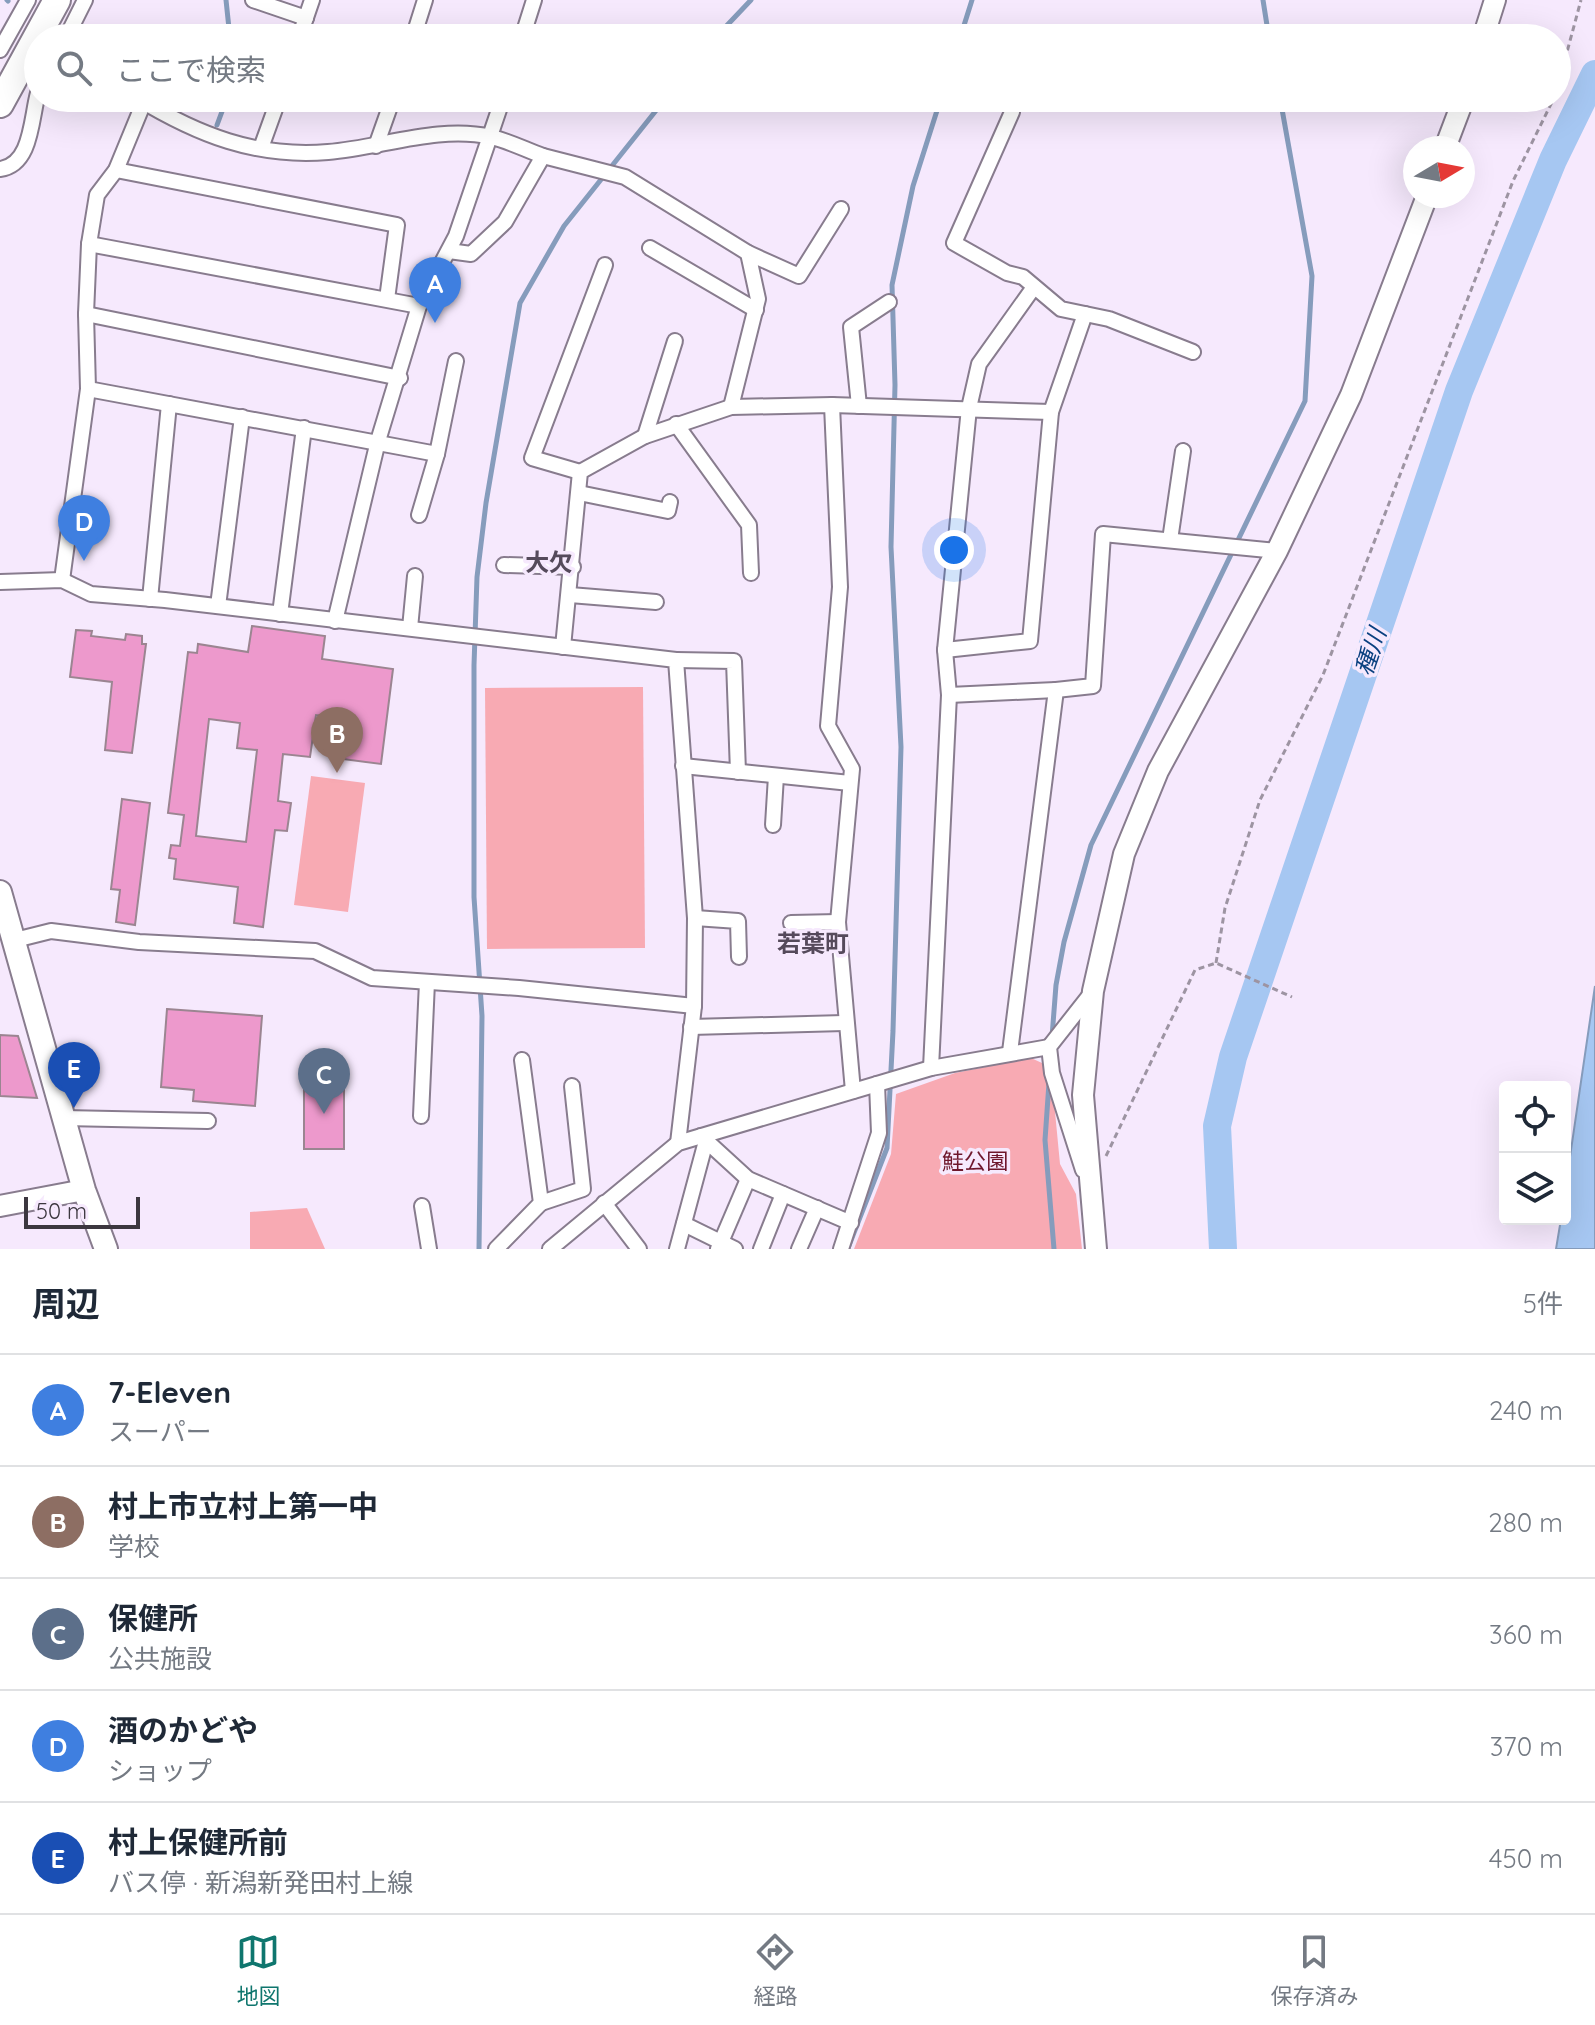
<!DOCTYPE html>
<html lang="ja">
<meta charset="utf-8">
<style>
body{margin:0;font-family:Quicksand,"Noto Sans JP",sans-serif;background:#f6f6f7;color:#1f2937}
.controls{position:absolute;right:24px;bottom:24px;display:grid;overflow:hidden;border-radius:8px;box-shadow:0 8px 32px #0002}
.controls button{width:72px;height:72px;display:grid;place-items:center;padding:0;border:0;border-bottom:2px solid #e0e1e3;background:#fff;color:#1f2937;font:40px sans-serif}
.compass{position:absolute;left:1403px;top:136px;width:72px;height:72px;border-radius:50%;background:#fff;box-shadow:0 8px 32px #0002;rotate:80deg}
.scale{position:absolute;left:24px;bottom:20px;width:116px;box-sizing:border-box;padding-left:8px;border:4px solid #3c373f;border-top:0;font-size:22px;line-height:28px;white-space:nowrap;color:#3c373f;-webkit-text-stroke:6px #f6e9fd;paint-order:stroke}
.you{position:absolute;left:954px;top:550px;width:28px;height:28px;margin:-20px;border:6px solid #fff;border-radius:50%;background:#1a73e8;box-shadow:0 0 0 12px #1a73e833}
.badge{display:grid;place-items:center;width:52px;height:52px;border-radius:50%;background:#0f766e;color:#fff;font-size:26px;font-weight:700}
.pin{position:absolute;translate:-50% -66px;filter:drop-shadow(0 2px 4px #0008)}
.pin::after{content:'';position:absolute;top:42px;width:28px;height:24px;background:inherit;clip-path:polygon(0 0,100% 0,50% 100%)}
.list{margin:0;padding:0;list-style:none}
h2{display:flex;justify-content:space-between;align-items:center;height:104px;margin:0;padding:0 32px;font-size:34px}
h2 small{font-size:26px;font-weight:400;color:#747a83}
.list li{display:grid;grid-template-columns:52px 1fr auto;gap:24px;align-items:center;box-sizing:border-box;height:112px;padding:0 32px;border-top:2px solid #e0e1e3}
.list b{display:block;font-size:30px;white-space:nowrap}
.list p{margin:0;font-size:26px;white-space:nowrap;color:#747a83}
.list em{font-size:26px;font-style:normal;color:#747a83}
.icon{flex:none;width:44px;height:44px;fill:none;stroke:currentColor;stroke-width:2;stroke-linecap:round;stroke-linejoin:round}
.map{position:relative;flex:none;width:1595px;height:1249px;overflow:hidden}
.search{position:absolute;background:#fff;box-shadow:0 8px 32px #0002;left:24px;right:24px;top:24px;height:88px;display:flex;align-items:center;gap:20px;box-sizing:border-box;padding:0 28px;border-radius:44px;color:#747a83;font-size:30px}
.sheet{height:664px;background:#fff}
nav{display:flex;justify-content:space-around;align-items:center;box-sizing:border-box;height:112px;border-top:2px solid #e0e1e3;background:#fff;font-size:22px;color:#747a83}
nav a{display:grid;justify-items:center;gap:4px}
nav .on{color:#0f766e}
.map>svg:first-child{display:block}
</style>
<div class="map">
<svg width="1595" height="1249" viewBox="0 0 1595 1249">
<rect width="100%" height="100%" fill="#f6e9fd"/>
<!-- green -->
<g fill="#f8aab3">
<polygon points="643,687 645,948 487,949 485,688"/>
<polygon points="311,776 365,783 348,912 294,905"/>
<polygon points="1031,1058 1042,1063 1053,1091 1060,1164 1076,1194 1082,1249 854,1249 891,1154 896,1094 955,1073"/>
<polygon points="307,1208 325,1249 250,1249 250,1212"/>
</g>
<!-- water -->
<polygon fill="#a6c7f2" stroke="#869cbc" stroke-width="2" points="1595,986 1595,1249 1556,1249 1561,1219 1565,1219 1565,1191"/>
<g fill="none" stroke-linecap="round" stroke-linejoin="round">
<!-- stream -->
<g stroke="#869cbc" stroke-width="5">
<polyline points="7,0 8,1"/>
<polyline points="226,0 230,38"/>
<polyline points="1263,0 1269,38"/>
<polyline points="715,38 751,0"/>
<polyline points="960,38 972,0"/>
<polyline points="217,125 227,98"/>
<polyline points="1052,1037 1056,985 1064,942 1091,845 1305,401 1312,276 1280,98"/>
<polyline points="1049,1083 1045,1140 1054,1249"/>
<polyline points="848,1248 887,1148 893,1031 901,747 891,547 895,385 892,285 913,186 941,98"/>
<polyline points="479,1249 482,1016 474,897 474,665 477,577 486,503 520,303 564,226 666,98"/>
</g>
<!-- river -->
<polyline stroke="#a6c7f2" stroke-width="28" points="1223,1249 1217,1126 1233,1057 1459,391 1553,160 1595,74"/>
</g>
<!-- building -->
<g fill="#ed99cc" stroke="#9b8591" stroke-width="2" fill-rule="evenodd">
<path d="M252 626 325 636 322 659 393 669 381 764 335 758 341 718 316 715 310 757 283 754 278 801 291 803 287 831 275 830 263 927 234 923 238 887 174 879 176 859 169 858 171 845 180 846 184 815 168 813 188 652 197 653 198 644 248 652ZM209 719 240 723 237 748 257 750 246 842 196 836Z"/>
<polygon points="76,630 92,631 91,636 125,640 126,634 142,636 142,644 146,644 132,753 105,750 112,682 70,677"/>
<polygon points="122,799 150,803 135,925 116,922 120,890 111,889"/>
<polygon points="167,1009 262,1016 255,1106 193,1101 194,1090 161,1087"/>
<polygon points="0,1035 18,1036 37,1098 0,1096"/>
<rect x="304" y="1079" width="40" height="70"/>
</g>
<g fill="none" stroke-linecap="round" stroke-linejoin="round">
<defs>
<g id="street">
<polyline points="253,0 306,18"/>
<polyline points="66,38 85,0"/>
<polyline points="299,38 312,0"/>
<polyline points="413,38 425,0"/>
<polyline points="522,38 534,0"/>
<polyline points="0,50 28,0"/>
<path d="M137 98C198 135 256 158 328 152 381 148 438 125 491 137 509 141 526 150 543 156L505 222 471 254 449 251"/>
<polyline points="1012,112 954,243 1007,273 1023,277 1061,309 1109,319 1193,352"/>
<polyline points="376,146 393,98"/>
<polyline points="261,148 279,98"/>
<polyline points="543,156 625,177 748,253"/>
<path d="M0 169C32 165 31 118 38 93"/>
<polyline points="116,170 397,225 387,299"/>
<polyline points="89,244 419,306"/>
<polyline points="650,248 756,310"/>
<polyline points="86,314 400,378"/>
<polyline points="88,389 437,454 456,361"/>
<polyline points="832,405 840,587 828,726 852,769 838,922 853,1091"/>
<polyline points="859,406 851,327 889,302"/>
<polyline points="731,407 758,299 748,253 799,276 841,209"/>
<polyline points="676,424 749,525 751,573"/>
<polyline points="645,436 675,341"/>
<polyline points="580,472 532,458 605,265"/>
<polyline points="579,493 668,511 670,502"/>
<polyline points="419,515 437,454"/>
<polyline points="1170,540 1183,451"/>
<polyline points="504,565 573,567"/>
<polyline points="62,580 88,389 86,314 89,244 97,195 116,170 144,102"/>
<polyline points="0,582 62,580 91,594 165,600 676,660 695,918 694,1006 678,1143"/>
<polyline points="570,595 656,602"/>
<polyline points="150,599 169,404"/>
<polyline points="218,606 242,417"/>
<polyline points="280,614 304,428"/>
<polyline points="335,621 378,441 419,306 456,236 503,98"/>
<polyline points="410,628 415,576"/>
<polyline points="563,647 580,472 645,436 731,407 832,405 1051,412"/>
<polyline points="945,650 1030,641 1051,412 1085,314"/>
<polyline points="676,660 734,661 738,772"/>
<polyline points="949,695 1056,690"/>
<polyline points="683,766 850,783"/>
<polyline points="773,825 776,776"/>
<polyline points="695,918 738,921 739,957"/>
<polyline points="791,923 838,922"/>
<polyline points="15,940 51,931 139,942 315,951 372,978 519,988 694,1006"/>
<polyline points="691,1027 844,1023"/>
<polyline points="1010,1052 1056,690 1093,686 1103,534 1277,551"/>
<polyline points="931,1068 949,695 945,650 969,408 979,364 1034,287"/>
<polyline points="421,1116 427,982"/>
<polyline points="64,1118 208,1121"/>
<polyline points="701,1136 748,1179 851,1223"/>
<polyline points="1083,1170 1052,1073 1049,1047 1093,991"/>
<polyline points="541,1203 583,1189 572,1086"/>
<polyline points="604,1203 639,1249"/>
<polyline points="422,1206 429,1249"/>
<polyline points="684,1224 735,1249"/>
<polyline points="496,1249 541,1203 522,1060"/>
<polyline points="550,1249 678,1143 931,1068 1049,1047"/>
<polyline points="677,1249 706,1141"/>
<polyline points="718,1249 748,1179"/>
<polyline points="761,1249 783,1194"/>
<polyline points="799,1249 817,1208"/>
<polyline points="841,1249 879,1133 877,1084"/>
</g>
<g id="secondary">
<polyline points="1483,38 1495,0"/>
<polyline points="1445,148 1464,98"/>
<polyline points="0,1206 84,1190"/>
<polyline points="1096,1249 1083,1095 1093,991 1124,854 1158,771 1277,551 1351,395 1427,196"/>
</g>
<polyline id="primary" points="0,892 84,1190 106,1249"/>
<polyline id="highway" points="0,104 57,0"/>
</defs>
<!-- street casing -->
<use href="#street" stroke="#887c8e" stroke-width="18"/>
<!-- secondary casing -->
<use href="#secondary" stroke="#887c8e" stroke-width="24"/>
<!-- primary casing -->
<use href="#primary" stroke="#887c8e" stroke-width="26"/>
<!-- highway casing -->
<use href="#highway" stroke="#887c8e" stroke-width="30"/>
<!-- path -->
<g stroke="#9d94a2" stroke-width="3" stroke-dasharray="6 4" stroke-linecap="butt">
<polyline points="1557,89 1581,0"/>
<polyline points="1216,963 1225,908 1260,800 1323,675 1513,181 1554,98"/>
<polyline points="1106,1156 1195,970 1216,963 1292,997"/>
</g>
<!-- street -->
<use href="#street" stroke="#fff" stroke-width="14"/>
<!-- secondary -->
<use href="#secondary" stroke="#fff" stroke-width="20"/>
<!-- primary -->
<use href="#primary" stroke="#fff" stroke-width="22"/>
<!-- highway -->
<use href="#highway" stroke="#fff" stroke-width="26"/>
</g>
<g text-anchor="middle" stroke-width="7" stroke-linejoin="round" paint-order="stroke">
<!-- park labels -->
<g font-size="22" fill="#6e172c" stroke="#f6e9fd">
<text x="975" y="1169">鮭公園</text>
</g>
<!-- neighbourhood labels -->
<g font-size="24" font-weight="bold" fill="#554a5b" stroke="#f6e9fd">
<text x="549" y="571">大欠</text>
<text x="813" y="952">若葉町</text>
</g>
<!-- water labels -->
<g font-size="24" font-style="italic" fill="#0a4180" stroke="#f6e9fd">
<text transform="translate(1371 652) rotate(-71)" y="8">種川</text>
</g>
</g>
</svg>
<div class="controls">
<button><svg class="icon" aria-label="locate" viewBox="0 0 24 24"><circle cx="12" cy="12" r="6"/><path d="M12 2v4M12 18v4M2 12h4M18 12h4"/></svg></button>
<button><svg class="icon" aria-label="layers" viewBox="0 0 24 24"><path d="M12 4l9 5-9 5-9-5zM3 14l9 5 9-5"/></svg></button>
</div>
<svg class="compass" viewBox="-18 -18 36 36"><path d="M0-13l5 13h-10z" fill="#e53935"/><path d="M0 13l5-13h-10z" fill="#747a83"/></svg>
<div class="scale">50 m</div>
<div class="you"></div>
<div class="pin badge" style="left:435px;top:323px;background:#3f7fe0">A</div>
<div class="pin badge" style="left:337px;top:773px;background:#8d6e63">B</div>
<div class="pin badge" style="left:324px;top:1114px;background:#5c6f8a">C</div>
<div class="pin badge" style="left:84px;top:561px;background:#3f7fe0">D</div>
<div class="pin badge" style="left:74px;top:1108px;background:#1a4fb4">E</div>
<div class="search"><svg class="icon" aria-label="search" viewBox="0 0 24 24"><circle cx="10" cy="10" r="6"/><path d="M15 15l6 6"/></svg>ここで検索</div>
</div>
<section class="sheet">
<h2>周辺<small>5件</small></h2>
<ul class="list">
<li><span class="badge" style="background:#3f7fe0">A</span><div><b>7-Eleven</b><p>スーパー</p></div><em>240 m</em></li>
<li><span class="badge" style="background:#8d6e63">B</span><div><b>村上市立村上第一中</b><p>学校</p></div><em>280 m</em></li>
<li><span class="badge" style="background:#5c6f8a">C</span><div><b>保健所</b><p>公共施設</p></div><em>360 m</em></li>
<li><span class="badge" style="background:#3f7fe0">D</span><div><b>酒のかどや</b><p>ショップ</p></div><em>370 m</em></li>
<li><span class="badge" style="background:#1a4fb4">E</span><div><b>村上保健所前</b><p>バス停 · 新潟新発田村上線</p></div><em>450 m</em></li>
</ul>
</section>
<nav>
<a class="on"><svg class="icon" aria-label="map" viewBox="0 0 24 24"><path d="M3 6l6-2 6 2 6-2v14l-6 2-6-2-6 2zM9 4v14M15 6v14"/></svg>地図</a>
<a><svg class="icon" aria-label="directions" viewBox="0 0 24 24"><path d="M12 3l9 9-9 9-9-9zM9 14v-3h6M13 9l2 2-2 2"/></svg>経路</a>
<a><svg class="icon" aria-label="saved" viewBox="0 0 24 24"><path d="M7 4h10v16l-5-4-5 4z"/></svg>保存済み</a>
</nav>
